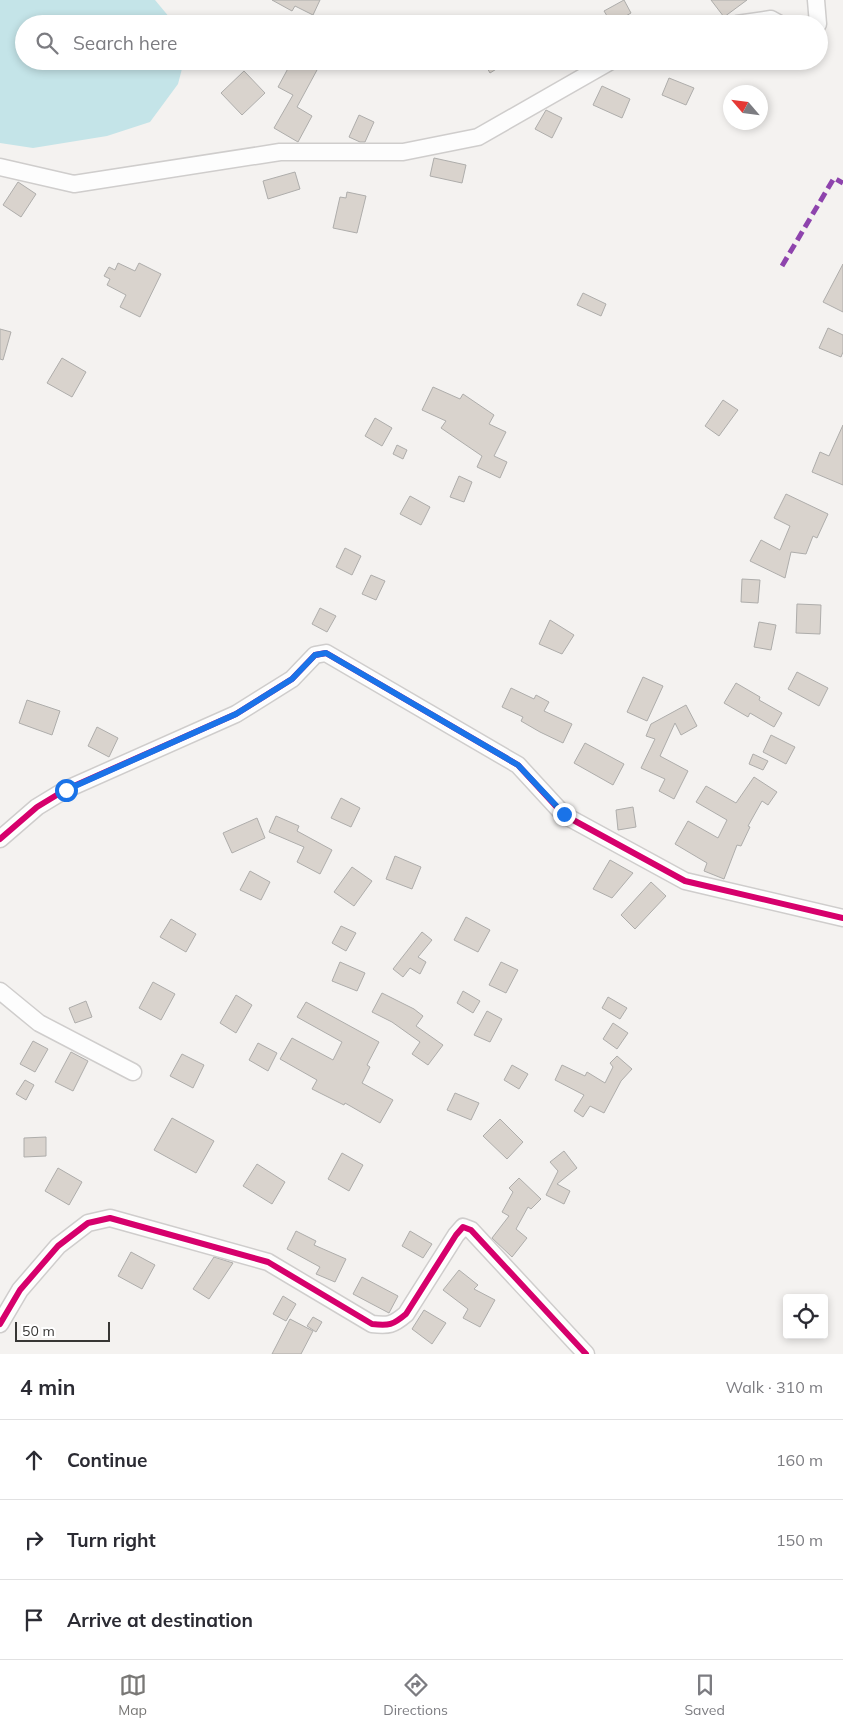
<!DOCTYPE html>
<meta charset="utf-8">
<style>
body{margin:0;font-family:Mulish,sans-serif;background:#f2f2f3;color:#2b2b33}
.controls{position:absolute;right:15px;bottom:15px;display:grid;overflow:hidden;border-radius:5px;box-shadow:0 2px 8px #0003}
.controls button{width:45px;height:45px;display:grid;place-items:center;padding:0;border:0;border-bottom:1px solid #e1e1e2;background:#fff;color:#2b2b33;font:25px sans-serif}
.compass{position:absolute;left:723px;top:85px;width:45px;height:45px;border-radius:50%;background:#fff;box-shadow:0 2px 8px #0003;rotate:298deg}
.scale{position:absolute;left:15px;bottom:12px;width:95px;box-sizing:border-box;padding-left:5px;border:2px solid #373634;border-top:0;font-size:14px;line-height:18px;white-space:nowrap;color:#373634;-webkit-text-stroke:4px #fff;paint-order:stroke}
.stop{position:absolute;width:15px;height:15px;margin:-11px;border:4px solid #1a73e8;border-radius:50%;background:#fff}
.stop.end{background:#1a73e8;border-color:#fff;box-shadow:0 1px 5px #0008}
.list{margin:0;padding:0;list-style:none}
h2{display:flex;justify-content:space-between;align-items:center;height:65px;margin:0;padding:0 20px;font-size:21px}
h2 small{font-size:16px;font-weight:400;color:#7c7c81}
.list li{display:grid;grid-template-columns:32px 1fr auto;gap:15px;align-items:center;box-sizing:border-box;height:80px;padding:0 20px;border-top:1px solid #e1e1e2}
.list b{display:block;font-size:19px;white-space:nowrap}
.list em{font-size:16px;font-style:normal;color:#7c7c81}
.icon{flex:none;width:28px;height:28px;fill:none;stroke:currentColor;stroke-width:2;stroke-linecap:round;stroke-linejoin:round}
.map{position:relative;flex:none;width:843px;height:1354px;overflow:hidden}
.search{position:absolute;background:#fff;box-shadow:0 2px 8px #0003;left:15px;right:15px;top:15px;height:55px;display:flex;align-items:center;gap:12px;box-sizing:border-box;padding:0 18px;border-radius:28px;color:#7c7c81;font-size:19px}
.sheet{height:305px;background:#fff}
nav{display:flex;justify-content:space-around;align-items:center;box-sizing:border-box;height:70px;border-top:1px solid #e1e1e2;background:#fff;font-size:14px;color:#7c7c81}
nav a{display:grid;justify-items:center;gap:2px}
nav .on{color:#797876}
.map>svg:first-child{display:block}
</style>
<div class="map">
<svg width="843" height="1354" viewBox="0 0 843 1354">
<rect width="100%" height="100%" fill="#f4f2f0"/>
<!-- water -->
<polygon fill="#c4e4e8" points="0,0 155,0 175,24 24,24 24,61 184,61 178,84 150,122 107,136 33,148 0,143"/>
<!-- building -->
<g fill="#d9d3cd" stroke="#aeadab">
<polygon points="272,0 320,0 313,15 295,6 292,11"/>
<polygon points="624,0 631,13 612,24 604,11"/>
<polygon points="711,0 747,0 724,17"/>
<polygon points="292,61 301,61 317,70 297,107 312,116 298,142 274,128 293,95 278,87"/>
<polygon points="483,61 509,61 490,73"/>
<polygon points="244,71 265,93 242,115 221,93"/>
<polygon points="669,78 694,88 686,105 662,95"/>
<polygon points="602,86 630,99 622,118 593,105"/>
<polygon points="546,110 562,118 552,138 535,129"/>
<polygon points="359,115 374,122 365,142 360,142 349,137"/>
<polygon points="434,158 466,165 462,183 430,176"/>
<polygon points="295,172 300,189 268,199 263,181"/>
<polygon points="18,182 36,194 21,217 3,205"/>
<polygon points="347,192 366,196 357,233 333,228 340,197 346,198"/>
<polygon points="118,263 135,271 139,263 161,274 140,317 120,307 126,295 107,285 110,279 104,276 109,267 115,270"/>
<polygon points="843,264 843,312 823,302"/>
<polygon points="583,293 606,304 601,316 577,305"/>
<polygon points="828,328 843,335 843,352 841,357 819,348"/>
<polygon points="0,329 11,332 3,360 0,359"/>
<polygon points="62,358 86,372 72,397 47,383"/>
<polygon points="433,387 460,399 463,394 494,415 489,424 506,432 494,456 507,462 500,478 477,467 482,456 441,428 446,421 422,410"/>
<polygon points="723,400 738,410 719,436 705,426"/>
<polygon points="375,418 392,428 382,446 365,436"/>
<polygon points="843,425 843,485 812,472 820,452 829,456"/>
<polygon points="397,445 407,450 403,459 393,454"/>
<polygon points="459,476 472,482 464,502 450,497"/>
<polygon points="786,494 828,514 817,538 813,536 806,554 791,552 785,578 750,561 761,540 780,550 790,526 774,518"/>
<polygon points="410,496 430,507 421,525 400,514"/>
<polygon points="345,548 361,556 352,575 336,567"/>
<polygon points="371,575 385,581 376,600 362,594"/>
<polygon points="742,579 760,580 758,603 741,602"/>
<polygon points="797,604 821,605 820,634 796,633"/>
<polygon points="320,608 336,616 327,632 312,624"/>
<polygon points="550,620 574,635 562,654 539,644"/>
<polygon points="759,622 776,625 771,650 754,647"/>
<polygon points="797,672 828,688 819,706 788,689"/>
<polygon points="643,677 663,686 647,721 627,712"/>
<polygon points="736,683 760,697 759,700 782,713 774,727 750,713 748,717 724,703"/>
<polygon points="511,688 534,699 536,695 549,702 544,711 572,724 563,743 540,732 521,721 523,717 502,707"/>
<polygon points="27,700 60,711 52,735 19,723"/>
<polygon points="686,705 697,726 681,735 675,723 660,756 688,771 674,799 659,791 665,779 641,768 655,739 646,736 651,724"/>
<polygon points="97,727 118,738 109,757 88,746"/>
<polygon points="771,735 795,747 786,764 763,752"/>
<polygon points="585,743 624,764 613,785 574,763"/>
<polygon points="753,754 768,761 763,770 749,764"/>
<polygon points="754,777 777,792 768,805 762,801 748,826 750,827 741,846 737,845 724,879 704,871 707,863 675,844 688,821 718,838 727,820 696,802 706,786 736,803"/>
<polygon points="341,798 360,808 351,827 331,818"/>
<polygon points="633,807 636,827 618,830 616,810"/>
<polygon points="276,816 299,826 297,831 332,850 320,874 297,862 304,847 269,832"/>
<polygon points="257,818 265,838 232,853 223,833"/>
<polygon points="395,856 421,867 412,889 386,879"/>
<polygon points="610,860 633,873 612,898 593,889"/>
<polygon points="352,867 372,881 354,906 334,892"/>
<polygon points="250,871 270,882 261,900 240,890"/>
<polygon points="651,882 666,896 635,929 621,915"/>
<polygon points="466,917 490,930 478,952 454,940"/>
<polygon points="171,919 196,934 186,952 160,937"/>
<polygon points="341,926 356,933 346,951 332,943"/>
<polygon points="422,932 432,940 418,957 426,962 420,974 410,968 403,977 393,969"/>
<polygon points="340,962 365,973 357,991 332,981"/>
<polygon points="501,962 518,970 506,993 489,985"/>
<polygon points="153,982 175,994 161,1020 139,1008"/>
<polygon points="463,991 480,1001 473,1013 457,1003"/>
<polygon points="382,993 414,1009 423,1016 416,1026 443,1045 428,1065 412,1054 420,1042 392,1022 372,1012"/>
<polygon points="236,995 252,1005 236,1033 220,1023"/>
<polygon points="608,997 627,1008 620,1019 602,1008"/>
<polygon points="86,1001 92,1017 75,1023 69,1008"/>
<polygon points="306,1002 379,1042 367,1065 370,1067 362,1083 393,1100 380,1123 345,1103 344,1105 312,1089 317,1080 280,1059 292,1038 333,1060 342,1042 297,1017"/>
<polygon points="487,1011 502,1019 490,1042 474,1035"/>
<polygon points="613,1023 628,1033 617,1049 603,1039"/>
<polygon points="33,1041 48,1049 35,1072 20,1064"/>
<polygon points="258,1043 277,1053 268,1071 249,1060"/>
<polygon points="71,1052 88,1061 73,1091 55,1082"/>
<polygon points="182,1054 204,1065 193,1088 170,1076"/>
<polygon points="617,1056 632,1069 621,1081 604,1113 590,1106 583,1117 574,1111 584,1095 555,1080 562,1065 585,1076 587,1072 605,1083 613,1067 610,1063"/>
<polygon points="512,1065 528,1074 519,1089 504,1080"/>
<polygon points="25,1080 34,1085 26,1100 16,1094"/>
<polygon points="455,1093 479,1103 471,1120 447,1110"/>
<polygon points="172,1118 214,1141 196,1173 154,1150"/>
<polygon points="500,1119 523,1142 507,1159 483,1136"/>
<polygon points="46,1137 46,1156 24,1157 24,1138"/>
<polygon points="564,1151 577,1168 557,1184 570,1191 564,1204 546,1195 558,1171 550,1162"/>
<polygon points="342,1153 363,1165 349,1191 328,1179"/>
<polygon points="257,1164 285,1182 272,1204 243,1186"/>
<polygon points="58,1168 82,1182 69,1205 45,1191"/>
<polygon points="519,1178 541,1199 531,1209 528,1207 516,1229 527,1238 512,1257 492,1238 509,1216 502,1212 513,1192 509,1188"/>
<polygon points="296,1231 316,1241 314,1245 346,1259 335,1282 316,1274 320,1267 287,1249"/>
<polygon points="410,1231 432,1244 423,1258 402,1246"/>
<polygon points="131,1252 155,1265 142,1289 118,1276"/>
<polygon points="214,1257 233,1263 209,1299 193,1289"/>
<polygon points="459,1270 478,1285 474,1289 495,1300 480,1327 463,1318 468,1309 443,1290"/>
<polygon points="362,1277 398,1296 389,1313 353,1294"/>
<polygon points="283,1296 296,1304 286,1321 273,1314"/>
<polygon points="424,1310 446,1323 432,1344 412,1329"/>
<polygon points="313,1317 322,1322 316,1332 307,1326"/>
<polygon points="290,1319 313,1331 301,1354 272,1354"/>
</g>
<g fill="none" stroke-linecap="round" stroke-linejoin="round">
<defs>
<g id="minor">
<polyline points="816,0 818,24"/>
<polyline points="737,24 771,19 780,24"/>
<polyline points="0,167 74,184 280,152 403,152 478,137 611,61"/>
<polyline points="0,839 37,807 65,790 236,714 292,679 315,655 326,653 518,765 564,815 685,881 843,918"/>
<polyline points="0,991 39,1023 133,1072"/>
<path d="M0 1324 20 1290 58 1246 88 1223 110 1218 268 1262 372 1324C389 1326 393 1325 406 1314L456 1235 463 1227 471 1230 586 1354"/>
</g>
</defs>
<!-- minor casing -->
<use href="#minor" stroke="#cfcdcc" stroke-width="19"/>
<!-- minor -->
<use href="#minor" stroke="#fdfdfd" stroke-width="16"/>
<!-- quiet -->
<polyline stroke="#8e44ad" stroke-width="5" stroke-dasharray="10 5" stroke-linecap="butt" points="782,266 834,178 843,183"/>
<defs>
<g id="cycleway">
<polyline points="0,839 37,807 65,790 236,714 292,679 315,655 326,653 518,765 564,815 685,881 843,918"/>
<path d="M0 1324 20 1290 58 1246 88 1223 110 1218 268 1262 372 1324C389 1326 393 1325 406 1314L456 1235 463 1227 471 1230 586 1354"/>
</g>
</defs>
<!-- cycleway casing -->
<use href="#cycleway" stroke="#fff" stroke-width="9"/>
<!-- cycleway -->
<use href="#cycleway" stroke="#d6006c" stroke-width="6"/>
</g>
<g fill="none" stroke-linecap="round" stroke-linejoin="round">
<!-- route -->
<polyline stroke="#1a73e8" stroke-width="6" points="66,790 236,714 292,679 315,655 326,653 518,765 564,814"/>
</g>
</svg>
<div class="controls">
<button><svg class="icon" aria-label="locate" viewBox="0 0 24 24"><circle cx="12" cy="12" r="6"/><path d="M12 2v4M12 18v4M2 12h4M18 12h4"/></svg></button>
</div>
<svg class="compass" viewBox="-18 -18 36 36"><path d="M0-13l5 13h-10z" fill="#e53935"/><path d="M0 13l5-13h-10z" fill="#7c7c81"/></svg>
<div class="scale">50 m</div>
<div class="stop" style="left:66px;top:790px"></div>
<div class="stop end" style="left:564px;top:814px"></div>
<div class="search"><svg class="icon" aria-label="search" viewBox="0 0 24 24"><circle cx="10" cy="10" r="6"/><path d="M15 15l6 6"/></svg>Search here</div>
</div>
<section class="sheet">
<h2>4 min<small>Walk · 310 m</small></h2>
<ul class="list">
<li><svg class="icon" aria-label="ahead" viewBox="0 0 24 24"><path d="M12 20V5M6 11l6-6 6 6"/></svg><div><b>Continue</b></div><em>160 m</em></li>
<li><svg class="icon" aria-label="right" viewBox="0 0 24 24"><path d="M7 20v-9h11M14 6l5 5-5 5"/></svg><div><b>Turn right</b></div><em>150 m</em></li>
<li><svg class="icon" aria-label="arrive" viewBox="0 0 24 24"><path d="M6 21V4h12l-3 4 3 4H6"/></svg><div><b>Arrive at destination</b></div></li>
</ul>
</section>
<nav>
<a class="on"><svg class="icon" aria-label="map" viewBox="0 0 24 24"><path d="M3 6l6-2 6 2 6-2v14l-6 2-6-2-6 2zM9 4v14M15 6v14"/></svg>Map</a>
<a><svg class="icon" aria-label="directions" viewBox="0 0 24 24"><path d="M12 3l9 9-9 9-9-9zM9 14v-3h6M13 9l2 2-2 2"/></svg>Directions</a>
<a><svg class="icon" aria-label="saved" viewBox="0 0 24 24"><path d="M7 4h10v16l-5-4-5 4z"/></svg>Saved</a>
</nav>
